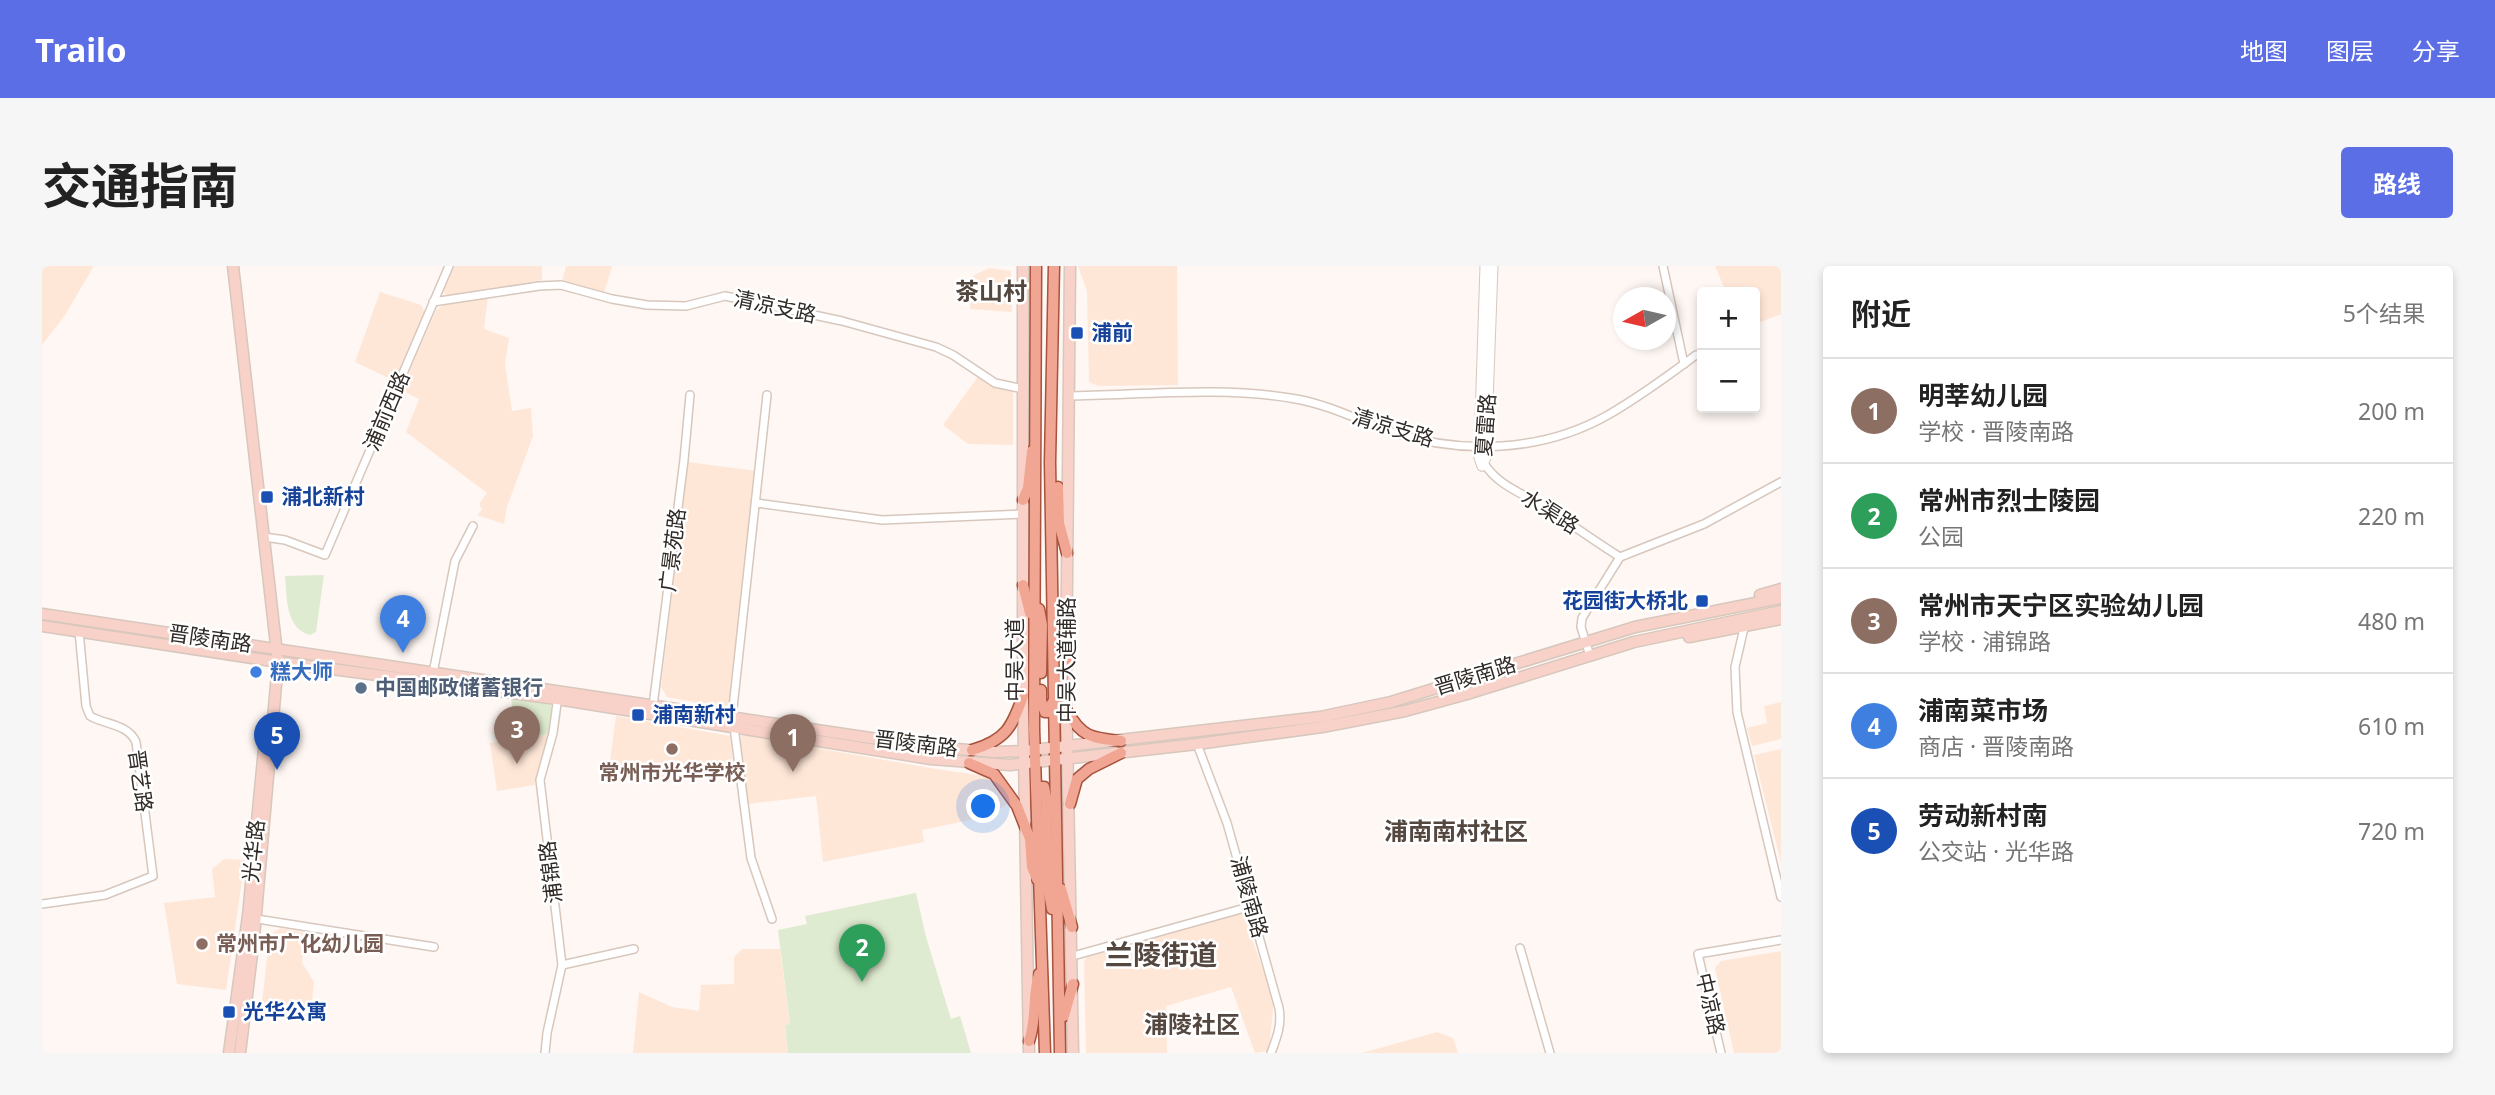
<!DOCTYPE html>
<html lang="zh">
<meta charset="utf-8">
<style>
body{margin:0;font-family:"Noto Sans","Noto Sans SC",sans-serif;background:#f6f6f6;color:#222}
.controls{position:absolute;right:21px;top:21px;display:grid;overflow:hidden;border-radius:7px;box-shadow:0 4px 10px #0003}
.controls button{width:63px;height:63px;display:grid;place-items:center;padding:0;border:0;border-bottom:2px solid #e0e0e0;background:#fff;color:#222;font:35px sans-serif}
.compass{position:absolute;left:1571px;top:21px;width:63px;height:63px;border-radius:50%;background:#fff;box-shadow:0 4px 10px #0003;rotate:262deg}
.you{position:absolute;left:942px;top:541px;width:24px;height:24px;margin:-18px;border:5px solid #fff;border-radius:50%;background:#1a73e8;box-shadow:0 0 0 10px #1a73e833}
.badge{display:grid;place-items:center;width:46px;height:46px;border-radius:50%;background:#5b6ee5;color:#fff;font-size:23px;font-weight:700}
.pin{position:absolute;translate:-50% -58px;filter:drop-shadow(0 2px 4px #0008)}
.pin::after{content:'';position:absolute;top:37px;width:24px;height:21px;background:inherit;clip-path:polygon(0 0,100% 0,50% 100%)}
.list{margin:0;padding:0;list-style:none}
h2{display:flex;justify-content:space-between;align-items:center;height:91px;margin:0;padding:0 28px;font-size:30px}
h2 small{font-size:23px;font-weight:400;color:#767676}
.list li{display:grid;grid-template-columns:46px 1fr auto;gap:21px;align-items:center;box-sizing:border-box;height:105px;padding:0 28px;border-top:2px solid #e0e0e0}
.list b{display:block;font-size:26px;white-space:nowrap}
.list p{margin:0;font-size:23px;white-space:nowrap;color:#767676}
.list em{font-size:23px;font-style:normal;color:#767676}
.map{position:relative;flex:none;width:1739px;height:787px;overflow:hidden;border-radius:7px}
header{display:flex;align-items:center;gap:42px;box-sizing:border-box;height:98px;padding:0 35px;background:#5b6ee5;color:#fff}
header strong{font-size:33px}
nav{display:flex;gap:38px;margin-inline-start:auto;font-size:24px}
.intro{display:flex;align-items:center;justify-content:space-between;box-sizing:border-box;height:168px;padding:0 42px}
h1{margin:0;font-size:49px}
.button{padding:18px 32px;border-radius:7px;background:#5b6ee5;color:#fff;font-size:24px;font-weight:700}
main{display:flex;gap:42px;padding:0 42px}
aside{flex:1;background:#fff;border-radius:7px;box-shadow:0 4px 10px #0003}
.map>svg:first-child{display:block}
</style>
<header>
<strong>Trailo</strong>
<nav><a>地图</a><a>图层</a><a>分享</a></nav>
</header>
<div class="intro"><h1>交通指南</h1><a class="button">路线</a></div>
<main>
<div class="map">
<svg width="1739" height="787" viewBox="0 0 1739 787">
<rect width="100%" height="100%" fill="#fef7f3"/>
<!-- built -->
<g fill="#ffe7d8">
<polygon points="0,0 52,0 23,49 0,79"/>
<polygon points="411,0 500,0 500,14 405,30 401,26"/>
<polygon points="524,0 570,0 562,27 520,16"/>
<polygon points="1036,0 1135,0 1136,119 1056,120 1047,116 1045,25"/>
<polygon points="1673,0 1739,0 1739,48 1713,58 1713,26 1684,26"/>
<polygon points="947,2 969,5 970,46 928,43 931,10"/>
<polygon points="338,26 379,39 383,47 355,116 313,96"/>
<polygon points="446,30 442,63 467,72 463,98 470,145 489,142 491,170 465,241 462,258 435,249 440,244 437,238 445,227 364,166 377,133 359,124 394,44 400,40"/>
<polygon points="937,109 950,119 971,125 971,179 926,178 901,159"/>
<polygon points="646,196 715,205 689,438 684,442 625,431 619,421"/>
<polygon points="1739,436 1739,473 1710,480 1705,462 1725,457 1722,440"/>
<polygon points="574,450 688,470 692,505 624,516 568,496"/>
<polygon points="507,468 492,519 455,525 448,477"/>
<polygon points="700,469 894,503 958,512 968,536 947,550 880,564 882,576 781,596 774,530 706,538 698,474"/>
<polygon points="1739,483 1739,597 1712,489"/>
<polygon points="182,593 203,594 184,724 135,718 122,637 173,631 170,603"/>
<polygon points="1200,645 1232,734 1227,785 1213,787 1189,721 1124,740 1125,787 1044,787 1042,696 1045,691"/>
<polygon points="239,662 263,667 260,697 272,716 269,745 220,737 227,674 232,666"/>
<polygon points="700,683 738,683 748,758 743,760 746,787 591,787 597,726 630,741 657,745 659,719 692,718 692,691"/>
<polygon points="1739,685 1739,787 1692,787 1673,702 1679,695"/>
<polygon points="1395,766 1411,772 1416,787 1320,787"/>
</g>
<!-- green -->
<g fill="#dfebd0">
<path d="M282 309 274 366 268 369C243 362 245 331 243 310Z"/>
<polygon points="469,432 503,434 509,439 511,445 507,468 474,473"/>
<polygon points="874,627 884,671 909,753 918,750 929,787 746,787 743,759 748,758 736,664 765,658 763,650"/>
</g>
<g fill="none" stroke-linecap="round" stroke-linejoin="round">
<defs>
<g id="minor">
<polyline points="1621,0 1642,98"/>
<polyline points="391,36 497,20 519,19 570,33 605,39 644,40 683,30 800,55 894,81 911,89 953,117 981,123"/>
<path d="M1026 130C1101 129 1180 120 1254 133 1288 139 1318 155 1350 166 1420 189 1501 186 1566 149 1597 131 1626 110 1654 89"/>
<path d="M1442 197C1456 221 1486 229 1509 245 1532 260 1554 276 1578 291"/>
<polyline points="714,237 840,254 981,248"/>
<polyline points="222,271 243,274 283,289 407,0"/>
<polyline points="1702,362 1693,401 1695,446 1739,631"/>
<polyline points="1548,390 1539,361 1540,352 1578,291 1662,258 1739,216"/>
<polyline points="391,407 413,295 431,260"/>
<polyline points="611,440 642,194 648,129"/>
<polyline points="690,451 725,129"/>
<polyline points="692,461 709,592 730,653"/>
<path d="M1155 478 1185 557 1237 742C1240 759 1235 771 1229 787"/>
<path d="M0 638 63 629 111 610 94 476C86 458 64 459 48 450L44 440 37 365"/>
<polyline points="209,652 392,681"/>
<polyline points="1478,682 1508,787"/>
<polyline points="1031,690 1210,640"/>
<polyline points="520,699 592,683"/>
<polyline points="503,787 505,767 520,699 498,514 511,467 516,430"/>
<polyline points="1679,787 1656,688 1739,674"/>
</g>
<g id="tertiary">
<polyline points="1440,200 1437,192 1437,182 1443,0"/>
<polyline points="1440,200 1444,192 1451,0"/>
</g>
<g id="secondary">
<polyline points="191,0 236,396 212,671 198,787"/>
<polyline points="981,0 981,430 987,787"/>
<polyline points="1028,0 1024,416 1031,787"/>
<polyline points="1718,329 1739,323"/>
<polyline points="0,348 889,481 953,486 982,485 1278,451 1349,436 1593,361 1739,332"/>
<polyline points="0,360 230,395 515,433 889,493 968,499 1155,478 1280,461 1363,445 1425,428 1592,376 1739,345"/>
<polyline points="1647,371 1739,353"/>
<polyline points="187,787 206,650 223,472"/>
</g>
<g id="primary">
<polyline points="994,0 992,463 1003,787"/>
<polyline points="1012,0 1008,196 1018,787"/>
<polyline points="1016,221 1017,257 1025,287"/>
<polyline points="981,234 986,222 990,185"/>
<polyline points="981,319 988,347"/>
<polyline points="997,343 1000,359 999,407"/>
<polyline points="999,424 999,435 1003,446 1007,446 1010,437"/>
<polyline points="1016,434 1025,395"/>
<path d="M1025 445C1040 472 1051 472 1079 475"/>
<path d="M930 484C964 474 970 461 981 430"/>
<polyline points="927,497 952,508 975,540 988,573 990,601 995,613"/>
<polyline points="996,525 998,521 1002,521 1004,531 1006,621 1010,643"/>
<polyline points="1028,538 1035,513 1047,503 1079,487"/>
<polyline points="1019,623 1030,661"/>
<polyline points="1022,750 1031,718"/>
<path d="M987 775C995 753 990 731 997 708"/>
</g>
</defs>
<!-- minor casing -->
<use href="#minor" stroke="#d7c7bd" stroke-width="10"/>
<!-- tertiary casing -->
<use href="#tertiary" stroke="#d7c7bd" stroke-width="11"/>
<!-- secondary casing -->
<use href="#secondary" stroke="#d7c7bd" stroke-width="13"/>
<!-- primary casing -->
<use href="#primary" stroke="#a7533e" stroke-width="13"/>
<!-- minor -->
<use href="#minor" stroke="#fff" stroke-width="7"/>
<!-- tertiary -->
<use href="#tertiary" stroke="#fff" stroke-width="9"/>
<!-- secondary -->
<use href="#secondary" stroke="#f8d2c9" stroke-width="10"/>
<!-- primary -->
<use href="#primary" stroke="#f1a593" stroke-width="10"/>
</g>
<!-- markers -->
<g fill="#1a4fb4" stroke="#fff" stroke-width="2.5">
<rect x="1028" y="60" width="14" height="14" rx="3.5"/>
<rect x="218" y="224" width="14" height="14" rx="3.5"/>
<rect x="1653" y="328" width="14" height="14" rx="3.5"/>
<rect x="589" y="442" width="14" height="14" rx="3.5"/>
<rect x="180" y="739" width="14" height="14" rx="3.5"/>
</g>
<circle fill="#3f7fe0" stroke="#fff" stroke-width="2.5" cx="214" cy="406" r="7"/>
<circle fill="#5c6f8a" stroke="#fff" stroke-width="2.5" cx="319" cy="422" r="7"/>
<g fill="#8d6e63" stroke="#fff" stroke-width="2.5">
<circle cx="630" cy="483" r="7"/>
<circle cx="160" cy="678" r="7"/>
</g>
<g text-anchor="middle" stroke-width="5" stroke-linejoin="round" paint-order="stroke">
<!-- street labels -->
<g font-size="21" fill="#312b27" stroke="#fff">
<text transform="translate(733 41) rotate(12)" y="7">清凉支路</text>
<text transform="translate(345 145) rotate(-67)" y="7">浦前西路</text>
<text transform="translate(1444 159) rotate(-86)" y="7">夏雷路</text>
<text transform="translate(1351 162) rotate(17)" y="7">清凉支路</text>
<text transform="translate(1508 246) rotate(32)" y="7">水渠路</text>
<text transform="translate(631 284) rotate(-83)" y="7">广景苑路</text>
<text transform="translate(168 373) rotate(8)" y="7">晋陵南路</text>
<text transform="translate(973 394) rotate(-90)" y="7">中吴大道</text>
<text transform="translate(1025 394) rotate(-90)" y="7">中吴大道辅路</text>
<text transform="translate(1433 410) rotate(-17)" y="7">晋陵南路</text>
<text transform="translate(874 478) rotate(7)" y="7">晋陵南路</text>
<text transform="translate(98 515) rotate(82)" y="7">晋艺路</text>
<text transform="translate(212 585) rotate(-84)" y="7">光华路</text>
<text transform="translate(509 606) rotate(-97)" y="7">浦锦路</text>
<text transform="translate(1207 631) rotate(74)" y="7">浦陵南路</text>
<text transform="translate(1668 738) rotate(77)" y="7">中凉路</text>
</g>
<!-- transit labels -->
<g font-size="21" font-weight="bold" fill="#164399" stroke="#fff" text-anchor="start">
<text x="1049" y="74">浦前</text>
<text x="239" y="238">浦北新村</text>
<text x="1646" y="342" text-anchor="end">花园街大桥北</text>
<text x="610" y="456">浦南新村</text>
<text x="201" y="753">光华公寓</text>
</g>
<!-- shop labels -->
<g font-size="21" font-weight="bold" fill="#366cbe" stroke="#fff" text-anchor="start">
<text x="228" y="413">糕大师</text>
</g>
<!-- service labels -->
<g font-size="21" font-weight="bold" fill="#4e5e75" stroke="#fff" text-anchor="start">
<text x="333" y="429">中国邮政储蓄银行</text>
</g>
<!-- education labels -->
<g font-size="21" font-weight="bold" fill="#785e54" stroke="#fff">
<text x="630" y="514">常州市光华学校</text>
<text x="174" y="685" text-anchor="start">常州市广化幼儿园</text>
</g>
<!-- quarter labels -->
<g font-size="24" font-weight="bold" fill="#54473f" stroke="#fff">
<text x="949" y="34">茶山村</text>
<text x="1414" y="574">浦南南村社区</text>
<text x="1150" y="767">浦陵社区</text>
</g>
<!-- district labels -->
<g font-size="28" font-weight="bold" fill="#54473f" stroke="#fff">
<text x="1119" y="699">兰陵街道</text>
</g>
</g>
</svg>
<div class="controls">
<button>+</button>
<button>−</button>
</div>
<svg class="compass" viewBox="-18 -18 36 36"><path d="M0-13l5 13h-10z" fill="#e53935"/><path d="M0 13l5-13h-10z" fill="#767676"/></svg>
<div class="you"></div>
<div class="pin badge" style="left:751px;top:506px;background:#8d6e63">1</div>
<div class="pin badge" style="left:820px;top:716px;background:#2e9e5b">2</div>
<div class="pin badge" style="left:475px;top:498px;background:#8d6e63">3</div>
<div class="pin badge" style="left:361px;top:387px;background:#3f7fe0">4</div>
<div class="pin badge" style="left:235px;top:504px;background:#1a4fb4">5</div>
</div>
<aside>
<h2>附近<small>5个结果</small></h2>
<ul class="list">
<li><span class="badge" style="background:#8d6e63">1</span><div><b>明莘幼儿园</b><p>学校 · 晋陵南路</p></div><em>200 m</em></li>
<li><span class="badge" style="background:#2e9e5b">2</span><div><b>常州市烈士陵园</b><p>公园</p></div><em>220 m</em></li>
<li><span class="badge" style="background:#8d6e63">3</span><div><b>常州市天宁区实验幼儿园</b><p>学校 · 浦锦路</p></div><em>480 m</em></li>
<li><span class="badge" style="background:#3f7fe0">4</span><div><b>浦南菜市场</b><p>商店 · 晋陵南路</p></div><em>610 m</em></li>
<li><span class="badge" style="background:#1a4fb4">5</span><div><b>劳动新村南</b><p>公交站 · 光华路</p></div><em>720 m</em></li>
</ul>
</aside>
</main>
